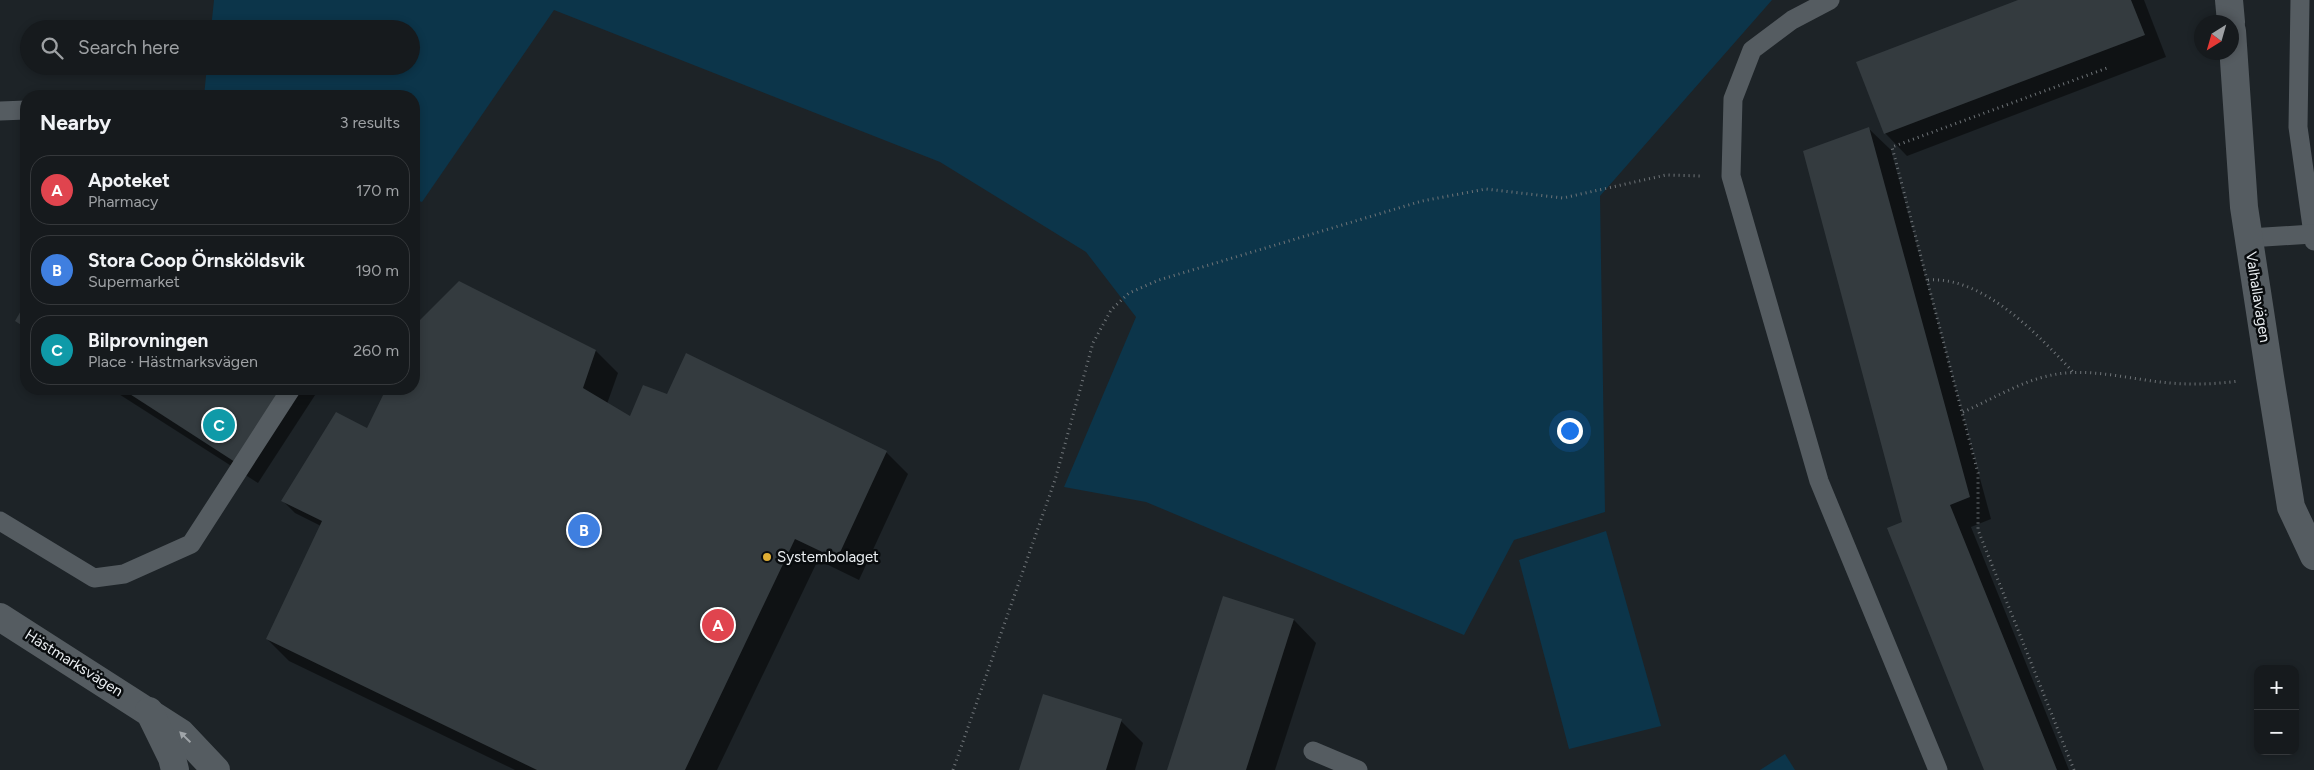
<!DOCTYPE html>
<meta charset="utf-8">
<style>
body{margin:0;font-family:Figtree,sans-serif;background:#1f2326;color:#f1f3f6}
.controls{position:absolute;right:15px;bottom:15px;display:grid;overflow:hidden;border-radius:10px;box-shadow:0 2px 8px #0003}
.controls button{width:45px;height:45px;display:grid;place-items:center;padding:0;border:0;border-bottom:1px solid #35383b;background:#161a1d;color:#f1f3f6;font:25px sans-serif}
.compass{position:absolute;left:2194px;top:15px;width:45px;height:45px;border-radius:50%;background:#161a1d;box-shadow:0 2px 8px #0003;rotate:217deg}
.you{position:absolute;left:1569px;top:430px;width:18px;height:18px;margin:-12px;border:4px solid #fff;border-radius:50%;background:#1a73e8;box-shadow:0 0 0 8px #1a73e833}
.badge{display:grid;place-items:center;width:32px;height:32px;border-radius:50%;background:#0f766e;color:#fff;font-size:16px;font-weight:700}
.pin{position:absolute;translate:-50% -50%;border:2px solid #fff;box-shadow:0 1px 5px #0006}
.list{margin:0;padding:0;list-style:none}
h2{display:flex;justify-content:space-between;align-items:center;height:65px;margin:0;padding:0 20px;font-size:21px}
h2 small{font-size:16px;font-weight:400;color:#9ea1a4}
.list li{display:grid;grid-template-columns:32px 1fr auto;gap:15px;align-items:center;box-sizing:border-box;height:70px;margin:0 10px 10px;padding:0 10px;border:1px solid #35383b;border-radius:20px}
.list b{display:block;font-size:19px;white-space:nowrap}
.list p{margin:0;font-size:16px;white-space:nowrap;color:#9ea1a4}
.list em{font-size:16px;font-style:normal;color:#9ea1a4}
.icon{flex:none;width:28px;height:28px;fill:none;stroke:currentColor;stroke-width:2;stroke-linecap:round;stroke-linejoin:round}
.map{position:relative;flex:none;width:2314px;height:770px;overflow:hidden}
.search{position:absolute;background:#161a1d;box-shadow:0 2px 8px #0003;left:20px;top:20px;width:400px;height:55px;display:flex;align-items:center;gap:12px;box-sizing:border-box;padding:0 18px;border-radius:28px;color:#9ea1a4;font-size:19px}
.panel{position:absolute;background:#161a1d;box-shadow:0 2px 8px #0003;left:20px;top:90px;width:400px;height:305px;border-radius:20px}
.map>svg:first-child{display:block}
</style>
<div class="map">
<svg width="2314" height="770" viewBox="0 0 2314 770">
<rect width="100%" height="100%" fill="#1d2327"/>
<!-- green -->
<g fill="#0c354a">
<polygon points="214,0 1772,0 1600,196 1605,512 1514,540 1464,635 1146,502 1064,487 1136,317 1086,252 940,162 554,10 422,202 414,199 414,96 204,96 207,66 411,66 411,29 211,29"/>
<polygon points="1606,531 1661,726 1569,749 1519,560"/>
<polygon points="1785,754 1795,770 1760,770"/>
</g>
<!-- shadow -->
<g fill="#0007">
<polygon points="2022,0 2144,0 2166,57 1907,156 1885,133"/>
<polygon points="1868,128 1891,150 1991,519 1971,527 2069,770 1985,770 1904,523"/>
<polygon points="459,282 596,351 618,373 607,404 630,417 668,395 886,452 908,474 859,580 818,560 717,770 515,770 289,661 267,639 321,526 295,513 282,500 367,430 387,389 414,389 414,333 419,323"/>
<polygon points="111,389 319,389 258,483"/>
<polygon points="1224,598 1294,620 1316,643 1275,770 1169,770"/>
<polygon points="1121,721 1143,743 1135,770 1020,770"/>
</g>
<!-- building -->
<g fill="#343b3f">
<polygon points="2018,0 2131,0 2145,35 1884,134 1856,62"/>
<polygon points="1869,127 1970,497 1950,505 2057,770 1984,770 1887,528 1902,522 1803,151"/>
<polygon points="459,281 596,350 583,388 630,416 643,385 667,394 686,353 887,451 837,559 795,539 685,770 537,770 266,639 322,521 281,501 336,412 367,428 386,389 414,389 414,330 418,322"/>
<polygon points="26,302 26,328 15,321"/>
<polygon points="122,389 282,389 235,462"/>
<polygon points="1223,596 1294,619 1246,770 1167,770"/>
<polygon points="1043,694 1122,719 1106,770 1019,770"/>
</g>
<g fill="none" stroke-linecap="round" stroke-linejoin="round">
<!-- path -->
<g stroke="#6f7478" stroke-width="3" stroke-dasharray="1 4" stroke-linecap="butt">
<path d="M1928 280C1984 276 2038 335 2074 373"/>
<path d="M1963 412C1991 400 2021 381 2052 375 2090 367 2132 380 2170 383 2194 385 2216 384 2239 381"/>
<polyline points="953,770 1055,480 1093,343 1111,310 1129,293 1159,280 1422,201 1486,189 1563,198 1666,175 1703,176"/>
<polyline points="2074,770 1978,530 1978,473 1892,147 2107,68"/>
</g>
<!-- lane -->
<g stroke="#555c61" stroke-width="19">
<polyline points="1830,0 1792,20 1752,50 1733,99 1731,176 1819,481 1938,770"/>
<polyline points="2300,0 2298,127 2314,241"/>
<polyline points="0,111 26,110"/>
<polyline points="2249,238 2312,234"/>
<polyline points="0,521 94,578 124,574 191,544 291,389"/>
<polyline points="1313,751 1358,770"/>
</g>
<!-- street -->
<g stroke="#555c61" stroke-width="28">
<polyline points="2229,0 2231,22"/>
<polyline points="2232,31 2244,207 2270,377 2291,507 2314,556"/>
<polyline points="0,617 181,733 216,770"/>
<polyline points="149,711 172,758 175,770"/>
</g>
</g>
<!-- one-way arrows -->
<defs><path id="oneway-solid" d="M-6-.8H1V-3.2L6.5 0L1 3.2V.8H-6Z" transform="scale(1.25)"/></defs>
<use fill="#a0a5a9" href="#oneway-solid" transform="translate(185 737) rotate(-136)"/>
<!-- markers -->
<circle fill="#e1af34" stroke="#090c0e" stroke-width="2" cx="767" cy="557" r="5"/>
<g text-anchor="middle" stroke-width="5" stroke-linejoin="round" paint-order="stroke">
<!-- street labels -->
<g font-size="15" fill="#eaeef1" stroke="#090c0e">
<text transform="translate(2258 297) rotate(81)" y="5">Valhallavägen</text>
<text transform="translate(74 663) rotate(32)" y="5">Hästmarksvägen</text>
</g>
<!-- poi labels -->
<g font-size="15" fill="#eaeef1" stroke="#090c0e" text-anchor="start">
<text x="777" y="562">Systembolaget</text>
</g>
</g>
</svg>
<div class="controls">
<button>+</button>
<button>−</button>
</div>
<svg class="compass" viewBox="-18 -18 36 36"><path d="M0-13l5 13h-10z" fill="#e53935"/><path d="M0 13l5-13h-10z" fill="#9ea1a4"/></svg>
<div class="you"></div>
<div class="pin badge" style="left:718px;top:625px;background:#e0444e">A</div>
<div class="pin badge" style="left:584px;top:530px;background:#3f7fe0">B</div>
<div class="pin badge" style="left:219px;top:425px;background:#0f9aa8">C</div>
<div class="search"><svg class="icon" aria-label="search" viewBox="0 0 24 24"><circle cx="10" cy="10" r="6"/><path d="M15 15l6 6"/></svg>Search here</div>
<section class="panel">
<h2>Nearby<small>3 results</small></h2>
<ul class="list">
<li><span class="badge" style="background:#e0444e">A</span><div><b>Apoteket</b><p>Pharmacy</p></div><em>170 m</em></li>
<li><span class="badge" style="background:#3f7fe0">B</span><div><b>Stora Coop Örnsköldsvik</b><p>Supermarket</p></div><em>190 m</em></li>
<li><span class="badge" style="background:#0f9aa8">C</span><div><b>Bilprovningen</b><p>Place · Hästmarksvägen</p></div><em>260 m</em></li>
</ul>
</section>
</div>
